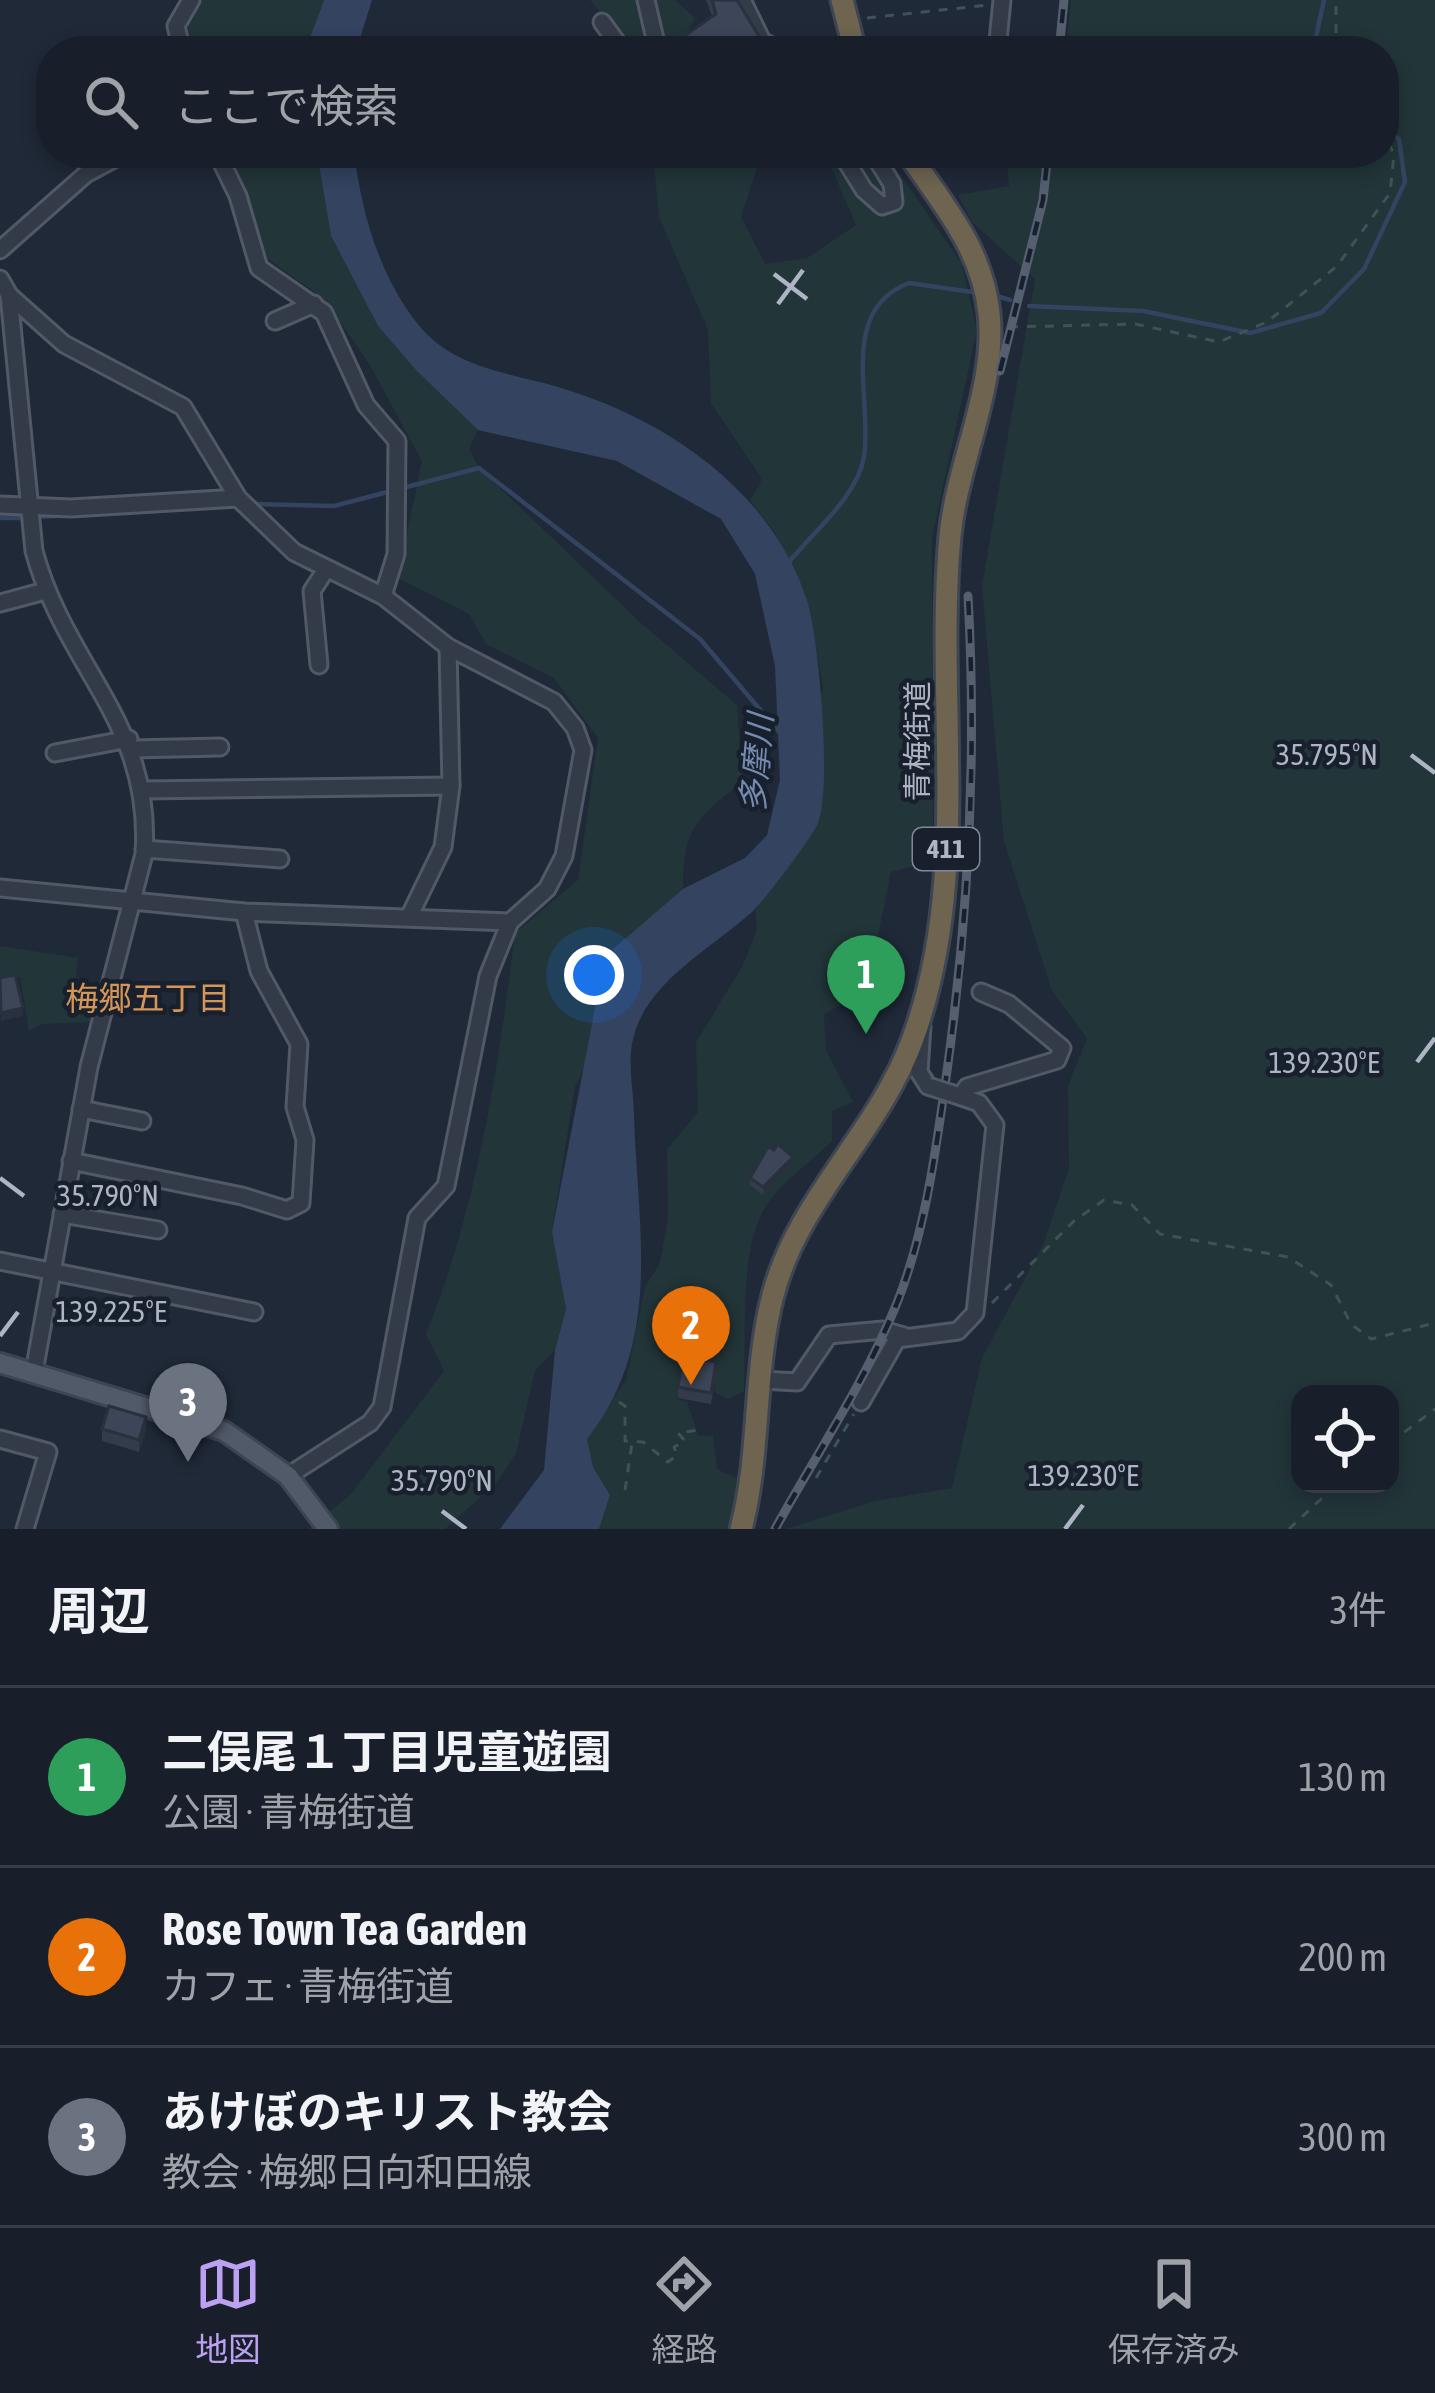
<!DOCTYPE html>
<html lang="ja">
<meta charset="utf-8">
<style>
body{margin:0;font-family:"Asap Condensed","Noto Sans JP",sans-serif;background:#252c36;color:#f1f3f6}
.controls{position:absolute;right:36px;bottom:36px;display:grid;overflow:hidden;border-radius:24px;box-shadow:0 6px 18px #0003}
.controls button{width:108px;height:108px;display:grid;place-items:center;padding:0;border:0;border-bottom:3px solid #363d47;background:#181f2a;color:#f1f3f6;font:60px sans-serif}
.you{position:absolute;left:594px;top:975px;width:42px;height:42px;margin:-30px;border:9px solid #fff;border-radius:50%;background:#1a73e8;box-shadow:0 0 0 18px #1a73e833}
.badge{display:grid;place-items:center;width:78px;height:78px;border-radius:50%;background:#bca0f2;color:#fff;font-size:39px;font-weight:700}
.pin{position:absolute;translate:-50% -99px;filter:drop-shadow(0 3px 6px #0008)}
.pin::after{content:'';position:absolute;top:63px;width:42px;height:36px;background:inherit;clip-path:polygon(0 0,100% 0,50% 100%)}
.list{margin:0;padding:0;list-style:none}
h2{display:flex;justify-content:space-between;align-items:center;height:156px;margin:0;padding:0 48px;font-size:51px}
h2 small{font-size:39px;font-weight:400;color:#9fa2a8}
.list li{display:grid;grid-template-columns:78px 1fr auto;gap:36px;align-items:center;box-sizing:border-box;height:180px;padding:0 48px;border-top:3px solid #363d47}
.list b{display:block;font-size:45px;white-space:nowrap}
.list p{margin:0;font-size:39px;white-space:nowrap;color:#9fa2a8}
.list em{font-size:39px;font-style:normal;color:#9fa2a8}
.icon{flex:none;width:66px;height:66px;fill:none;stroke:currentColor;stroke-width:2;stroke-linecap:round;stroke-linejoin:round}
.map{position:relative;flex:none;width:1435px;height:1529px;overflow:hidden}
.search{position:absolute;background:#181f2a;box-shadow:0 6px 18px #0003;left:36px;right:36px;top:36px;height:132px;display:flex;align-items:center;gap:30px;box-sizing:border-box;padding:0 42px;border-radius:48px;color:#9fa2a8;font-size:45px}
.sheet{height:696px;background:#181f2a}
nav{display:flex;justify-content:space-around;align-items:center;box-sizing:border-box;height:168px;border-top:3px solid #363d47;background:#181f2a;font-size:33px;color:#9fa2a8}
nav a{display:grid;justify-items:center;gap:6px}
nav .on{color:#bca0f2}
.map>svg:first-child{display:block}
</style>
<div class="map">
<svg width="1435" height="1529" viewBox="0 0 1435 1529">
<rect width="100%" height="100%" fill="#202938"/>
<!-- green -->
<g fill="#223539" fill-rule="evenodd">
<polygon points="202,0 324,0 305,51 194,51 186,20"/>
<polygon points="590,0 675,0 695,18 680,51 620,51 626,41"/>
<path d="M1071 0H1435V1529H786L875 1501 952 1488 982 1358 1043 1245 1069 1168 1068 1086 1087 1038 1052 991 1004 841 982 586 1035 279 972 222 958 195 1009 186 1007 153H1384V51H1066ZM1300 1394H1390V1484H1300Z"/>
<path d="M227 153H317L331 236 378 326 478 430 469 449 479 468 641 623 737 705 742 782C695 820 684 827 683 889L657 915 575 1087 552 1231 566 1309 555 1350 535 1371 516 1453 497 1482 445 1529H308L351 1494 444 1371 426 1334C478 1205 498 1070 515 933L578 880 598 738 554 678 486 644 469 614 398 578 422 461 367 360 323 298 268 259Z"/>
<path d="M653 153 761 156 741 217 765 264 807 258 856 225 825 153H885L962 264 977 330 932 538 933 861 891 872 878 936 851 1000 824 1014 826 1050 853 1102 832 1111V1141C808 1165 777 1184 761 1215 740 1256 746 1344 744 1391L728 1399 714 1392 716 1372 682 1367 677 1399 687 1402 698 1435 713 1436 717 1469 738 1479 732 1529H599L610 1495 593 1467 586 1439 626 1380 645 1287 660 1263 668 1218 667 1149 698 1112 696 1042 742 967 757 929 755 910 773 881 823 687 806 596 775 533 750 501 762 479 711 403 708 330 659 217Z"/>
<polygon points="0,946 78,958 75,986 101,987 92,1022 42,1024 29,1031 20,977 0,979"/>
</g>
<!-- water -->
<g fill="#334360">
<polygon points="324,0 372,0 356,51 305,51"/>
<path d="M317 153H354C362 214 380 280 422 329 454 365 501 372 544 383 657 413 769 485 807 600 819 638 833 792 817 825 811 839 763 902 752 912 711 949 642 984 632 1044 628 1067 634 1094 634 1117 638 1232 663 1343 587 1439L593 1467 610 1495 599 1529H500L544 1470 555 1350 566 1309 552 1232 605 956 683 889 745 858 767 835 780 780 775 666 755 574 721 519 617 461 478 430 417 371 378 326 331 236Z"/>
</g>
<g fill="none" stroke-linecap="round" stroke-linejoin="round">
<!-- stream -->
<g stroke="#334360" stroke-width="4.5">
<polyline points="1313,51 1324,0"/>
<polyline points="1000,297 1010,300"/>
<polyline points="1029,306 1143,311 1250,333 1321,313 1364,269 1405,182 1399,139 1384,128"/>
<polyline points="251,504 334,506 479,468 700,639 780,733"/>
<polyline points="36,517 72,515"/>
<polyline points="0,518 24,518"/>
<path d="M789 562C813 532 857 497 864 457 873 400 837 310 909 283L979 293"/>
</g>
<defs>
<g id="minor">
<polyline points="646,0 655,39 651,51"/>
<polyline points="742,0 762,41 780,51"/>
<polyline points="602,22 623,51"/>
<polyline points="182,51 176,26 191,0"/>
<polyline points="997,51 1002,0"/>
<polyline points="217,153 238,196 259,268 324,313 366,405 397,441 396,554 383,596"/>
<polyline points="841,153 864,190 882,206 894,202 892,184 873,153"/>
<polyline points="0,250 86,174 125,153"/>
<path d="M0 279 9 295 34 551C66 669 153 723 144 854L89 1067 34 1372"/>
<polyline points="9,295 64,344 183,407 238,498 294,552 383,596 448,647 554,702 575,728 583,750 564,856 547,889 510,922 488,976 446,1186 417,1218 382,1407 370,1423 288,1476"/>
<polyline points="275,321 314,304"/>
<polyline points="0,505 71,508 238,498"/>
<polyline points="0,603 45,591"/>
<polyline points="319,665 312,591 325,571"/>
<polyline points="132,749 220,747"/>
<polyline points="55,753 129,739"/>
<polyline points="143,790 451,786"/>
<polyline points="144,849 280,859"/>
<polyline points="0,888 244,912 510,922"/>
<polyline points="410,915 443,847 451,786 448,647"/>
<polyline points="922,1026 919,1072 928,1086"/>
<polyline points="961,1096 967,1087 1057,1060 1062,1048 1009,1004 981,992"/>
<polyline points="81,1109 142,1121"/>
<polyline points="71,1161 242,1196 287,1210 301,1203 305,1140 295,1107 299,1044 259,971 244,912"/>
<polyline points="62,1214 158,1230"/>
<polyline points="0,1261 254,1312"/>
<polyline points="760,1380 797,1382 829,1335 883,1330 904,1336"/>
<polyline points="861,1402 897,1339 958,1331 975,1313 995,1125 979,1103 953,1094"/>
<polyline points="0,1439 48,1452 25,1529"/>
</g>
<polyline id="major" points="0,1363 224,1431 288,1476 328,1529"/>
<g id="highway">
<polyline points="842,0 855,51"/>
<path d="M741 1529C761 1453 753 1372 773 1295 798 1199 878 1133 912 1041 972 880 935 702 950 536 957 463 997 387 989 313 982 248 943 205 908 153"/>
</g>
</defs>
<!-- minor casing -->
<use href="#minor" stroke="#515866" stroke-width="21"/>
<!-- major casing -->
<use href="#major" stroke="#3d4452" stroke-width="24"/>
<!-- highway casing -->
<use href="#highway" stroke="#3e4553" stroke-width="27"/>
<!-- path -->
<g stroke="#3f5256" stroke-width="3" stroke-dasharray="9 9" stroke-linecap="butt">
<polyline points="867,18 988,5"/>
<polyline points="1336,51 1336,0"/>
<polyline points="1009,327 1135,324 1219,342 1267,322 1337,266 1390,193 1394,155 1384,132"/>
<polyline points="992,1303 1074,1221 1104,1200 1132,1205 1160,1234 1288,1257 1331,1285 1351,1324 1371,1339 1435,1323"/>
<polyline points="619,1402 625,1406 625,1441 643,1442 668,1462 677,1455 674,1447 685,1441 678,1433 699,1430"/>
<polyline points="1390,1443 1435,1409"/>
<polyline points="816,1478 854,1414"/>
<polyline points="625,1490 632,1443"/>
<polyline points="1289,1529 1337,1484"/>
</g>
<!-- minor -->
<use href="#minor" stroke="#333b48" stroke-width="15"/>
<!-- major -->
<use href="#major" stroke="#515a68" stroke-width="18"/>
<!-- highway -->
<use href="#highway" stroke="#6e6450" stroke-width="21"/>
<defs>
<g id="rail">
<polyline points="1059,51 1064,0"/>
<polyline points="1000,371 1043,200 1048,153"/>
<path d="M775 1529C816 1455 865 1382 897 1303 926 1229 936 1149 947 1071 969 911 977 757 968 596"/>
</g>
</defs>
<!-- rail casing -->
<use href="#rail" stroke="#555f6f" stroke-width="9"/>
<!-- rail -->
<use href="#rail" stroke="#19202d" stroke-width="4.5" stroke-dasharray="14" stroke-linecap="butt"/>
<defs>
<polyline id="minor-bridge" points="928,1086 953,1094"/>
</defs>
<!-- minor-bridge casing -->
<use href="#minor-bridge" stroke="#515866" stroke-width="21" stroke-linecap="butt"/>
<!-- minor-bridge -->
<use href="#minor-bridge" stroke="#333b48" stroke-width="15"/>
</g>
<!-- wall -->
<g fill="#343c4c">
<polygon points="706,0 737,0 768,51 673,51 673,44 712,16"/>
<polygon points="793,1165 763,1195 750,1185 750,1178"/>
<polygon points="716,1373 711,1404 678,1398 678,1387"/>
<polygon points="102,1429 146,1429 139,1452 102,1441"/>
</g>
<!-- shaded-wall -->
<g fill="#2a313e">
<polygon points="23,1008 23,1016 1,1021 1,1013"/>
<polygon points="793,1157 793,1165 763,1195 763,1187"/>
<polygon points="146,1417 146,1429 139,1452 139,1440"/>
</g>
<!-- building -->
<g fill="#3c4658" stroke="#2a313e" stroke-width="3">
<polygon points="712,0 737,0 768,51 677,51 673,44 716,14"/>
<polygon points="15,975 23,1008 1,1013 0,978"/>
<polygon points="778,1144 793,1157 763,1187 750,1178 768,1147 774,1150"/>
<polygon points="683,1356 716,1362 711,1393 678,1387"/>
<polygon points="109,1406 146,1417 139,1440 102,1429"/>
</g>
<!-- ticks -->
<path fill="none" stroke="#adb5c5" stroke-width="4.5" d="M774 274 807 299M778 304 803 270M1411 755 1435 773M1417 1062 1435 1038M0 1178 24 1196M0 1336 18 1312M442 1511 466 1529M1065 1529 1083 1505"/>
<g text-anchor="middle" stroke-width="9" stroke-linejoin="round" paint-order="stroke">
<!-- shield labels -->
<rect fill="#19202d" stroke="#818897" stroke-width="3" x="913" y="828" width="66" height="42" rx="9"/>
<g font-size="27" font-weight="bold" fill="#adb5c5">
<text x="946" y="858">411</text>
</g>
<!-- street labels -->
<g font-size="30" fill="#adb5c5" stroke="#19202d">
<text transform="translate(918 741) rotate(-90)" y="10">青梅街道</text>
</g>
<!-- water labels -->
<g font-size="33" font-style="italic" fill="#748aae" stroke="#19202d">
<text transform="translate(756 763) rotate(-85)" y="12">多摩川</text>
</g>
<!-- neighbourhood labels -->
<g font-size="33" fill="#d59559" stroke="#19202d">
<text x="148" y="1010">梅郷五丁目</text>
</g>
</g>
<g font-size="30" text-anchor="middle" fill="#adb5c5" stroke="#19202d" stroke-width="9" stroke-linejoin="round" paint-order="stroke">
<text x="1327" y="765">35.795°N</text>
<text x="1324" y="1073">139.230°E</text>
<text x="108" y="1206">35.790°N</text>
<text x="111" y="1322">139.225°E</text>
<text x="1083" y="1486">139.230°E</text>
<text x="442" y="1491">35.790°N</text>
</g>
</svg>
<div class="controls">
<button><svg class="icon" aria-label="locate" viewBox="0 0 24 24"><circle cx="12" cy="12" r="6"/><path d="M12 2v4M12 18v4M2 12h4M18 12h4"/></svg></button>
</div>
<div class="you"></div>
<div class="pin badge" style="left:866px;top:1034px;background:#2e9e5b">1</div>
<div class="pin badge" style="left:691px;top:1385px;background:#e8710a">2</div>
<div class="pin badge" style="left:188px;top:1462px;background:#6b7280">3</div>
<div class="search"><svg class="icon" aria-label="search" viewBox="0 0 24 24"><circle cx="10" cy="10" r="6"/><path d="M15 15l6 6"/></svg>ここで検索</div>
</div>
<section class="sheet">
<h2>周辺<small>3件</small></h2>
<ul class="list">
<li><span class="badge" style="background:#2e9e5b">1</span><div><b>二俣尾１丁目児童遊園</b><p>公園 · 青梅街道</p></div><em>130 m</em></li>
<li><span class="badge" style="background:#e8710a">2</span><div><b>Rose Town Tea Garden</b><p>カフェ · 青梅街道</p></div><em>200 m</em></li>
<li><span class="badge" style="background:#6b7280">3</span><div><b>あけぼのキリスト教会</b><p>教会 · 梅郷日向和田線</p></div><em>300 m</em></li>
</ul>
</section>
<nav>
<a class="on"><svg class="icon" aria-label="map" viewBox="0 0 24 24"><path d="M3 6l6-2 6 2 6-2v14l-6 2-6-2-6 2zM9 4v14M15 6v14"/></svg>地図</a>
<a><svg class="icon" aria-label="directions" viewBox="0 0 24 24"><path d="M12 3l9 9-9 9-9-9zM9 14v-3h6M13 9l2 2-2 2"/></svg>経路</a>
<a><svg class="icon" aria-label="saved" viewBox="0 0 24 24"><path d="M7 4h10v16l-5-4-5 4z"/></svg>保存済み</a>
</nav>
